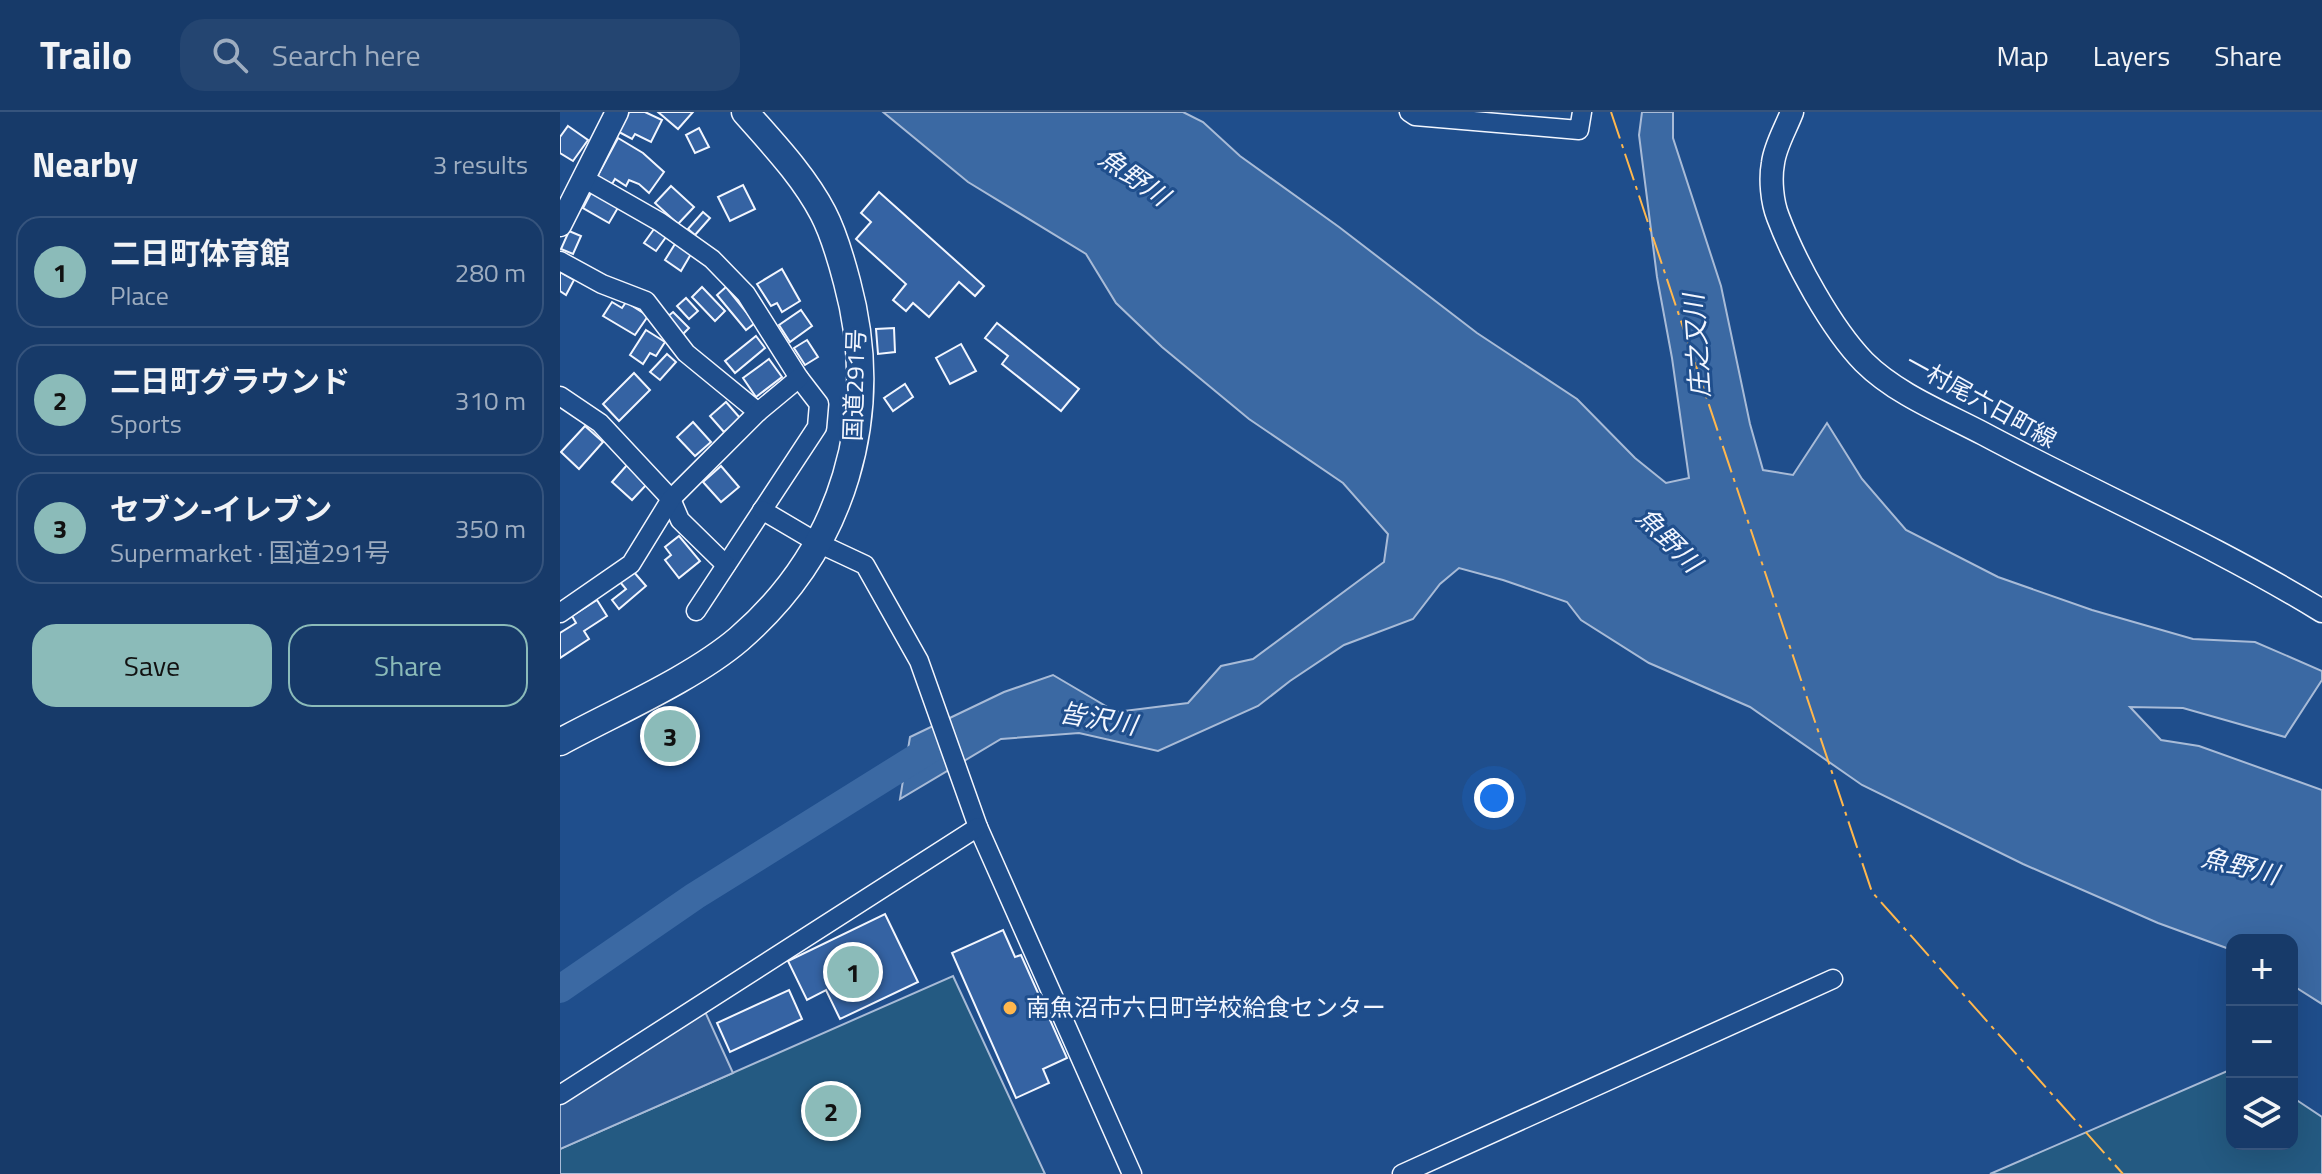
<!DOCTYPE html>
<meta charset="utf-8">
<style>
body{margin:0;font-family:"Titillium Web","Noto Sans JP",sans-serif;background:#244571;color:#f1f3f6}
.controls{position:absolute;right:24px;bottom:24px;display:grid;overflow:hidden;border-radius:16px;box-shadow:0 8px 32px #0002}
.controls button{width:72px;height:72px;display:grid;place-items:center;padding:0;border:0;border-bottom:2px solid #36547d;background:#173a69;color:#f1f3f6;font:40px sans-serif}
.you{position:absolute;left:934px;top:686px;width:28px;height:28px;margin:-20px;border:6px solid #fff;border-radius:50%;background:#1a73e8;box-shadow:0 0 0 12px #1a73e833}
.badge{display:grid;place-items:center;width:52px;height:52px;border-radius:50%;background:#8bbbb9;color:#111;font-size:26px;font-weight:700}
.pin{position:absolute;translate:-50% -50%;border:4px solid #fff;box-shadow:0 2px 8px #0006}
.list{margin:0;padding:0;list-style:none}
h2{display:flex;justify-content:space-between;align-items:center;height:104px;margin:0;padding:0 32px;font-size:34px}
h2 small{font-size:26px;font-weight:400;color:#9eadc0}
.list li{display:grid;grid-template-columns:52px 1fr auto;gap:24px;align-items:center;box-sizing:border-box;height:112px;margin:0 16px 16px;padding:0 16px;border:2px solid #36547d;border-radius:24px}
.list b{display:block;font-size:30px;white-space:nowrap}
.list p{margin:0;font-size:26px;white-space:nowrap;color:#9eadc0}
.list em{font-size:26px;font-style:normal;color:#9eadc0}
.actions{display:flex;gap:16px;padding:24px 32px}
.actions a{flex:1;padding:18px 0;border:2px solid #8bbbb9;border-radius:24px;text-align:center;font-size:28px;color:#8bbbb9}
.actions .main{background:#8bbbb9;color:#111}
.icon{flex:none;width:44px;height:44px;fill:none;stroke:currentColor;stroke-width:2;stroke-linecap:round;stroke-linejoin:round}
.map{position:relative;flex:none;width:1762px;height:1062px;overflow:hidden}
header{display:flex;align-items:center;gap:48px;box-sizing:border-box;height:112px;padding:0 40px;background:#173a69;border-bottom:2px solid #36547d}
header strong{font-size:38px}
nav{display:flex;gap:44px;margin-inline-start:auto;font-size:28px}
.search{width:560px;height:72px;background:#244571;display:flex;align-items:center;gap:20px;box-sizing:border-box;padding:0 28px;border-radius:24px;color:#9eadc0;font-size:30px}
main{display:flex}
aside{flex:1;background:#173a69}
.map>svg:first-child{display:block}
</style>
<header>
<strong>Trailo</strong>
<div class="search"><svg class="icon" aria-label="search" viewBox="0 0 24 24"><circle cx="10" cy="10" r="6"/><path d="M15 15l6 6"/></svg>Search here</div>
<nav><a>Map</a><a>Layers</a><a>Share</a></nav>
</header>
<main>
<aside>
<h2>Nearby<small>3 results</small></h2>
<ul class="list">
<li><span class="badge">1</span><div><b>二日町体育館</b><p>Place</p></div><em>280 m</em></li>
<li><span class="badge">2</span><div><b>二日町グラウンド</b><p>Sports</p></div><em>310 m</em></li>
<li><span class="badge">3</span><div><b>セブン-イレブン</b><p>Supermarket · 国道291号</p></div><em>350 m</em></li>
</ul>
<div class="actions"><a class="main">Save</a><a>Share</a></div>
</aside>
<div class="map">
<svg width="1762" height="1062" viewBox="0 0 1762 1062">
<rect width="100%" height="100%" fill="#1f4e8c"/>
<!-- green -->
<g fill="#245a82" stroke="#a8bbd7" stroke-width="2">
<polygon points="393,864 485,1062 0,1062 0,1037"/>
<polygon points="1672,957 1672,1032 1732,1032 1732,985 1762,1005 1762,1062 1430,1062"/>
</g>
<!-- parking -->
<polygon fill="#305b95" stroke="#a8bbd7" stroke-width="2" points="142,893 173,961 0,1037 0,983"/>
<!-- water -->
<polygon fill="#3b69a3" stroke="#a8bbd7" stroke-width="2" points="323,0 623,0 643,10 680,44 779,115 917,221 1017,287 1075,346 1106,371 1129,366 1112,246 1097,165 1079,23 1082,0 1113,0 1113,26 1161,174 1190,312 1203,358 1233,363 1267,311 1302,367 1346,418 1438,465 1532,498 1633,527 1695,530 1762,559 1762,568 1725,625 1623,596 1570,595 1601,628 1639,634 1762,678 1762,892 1732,873 1732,828 1672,828 1672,838 1598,811 1463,752 1302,673 1190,595 1089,551 1021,508 1007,490 943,468 899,456 880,472 853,507 784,533 730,569 698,594 598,639 519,621 441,627 340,687 350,625 444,580 493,563 556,600 628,591 661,554 693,547 824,450 828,422 783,371 689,307 602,235 556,191 526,142 408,70"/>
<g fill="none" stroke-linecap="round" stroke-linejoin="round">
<!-- river -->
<polyline stroke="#3b69a3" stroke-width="28" points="0,877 135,784 375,634"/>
</g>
<!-- building -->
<g fill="#3563a3" stroke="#f2f6ff" stroke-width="2">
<polygon points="69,0 85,0 102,8 91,30 75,22 72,27 59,20"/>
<polygon points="98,0 133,0 118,17"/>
<polygon points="8,14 28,28 13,49 0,41 0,25"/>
<polygon points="139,16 149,35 135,41 126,23"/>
<polygon points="58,26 83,41 104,60 89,81 79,72 69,68 66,74 55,67 52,72 37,65"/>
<polygon points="183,73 195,97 170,109 158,85"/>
<polygon points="111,74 134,95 118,112 95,91"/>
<polygon points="32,79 59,94 49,111 23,96"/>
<polygon points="319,80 424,174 415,184 399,170 369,205 353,191 346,199 333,188 346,172 296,127 311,110 301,101"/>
<polygon points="143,100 150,106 135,123 128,117"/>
<polygon points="94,117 106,125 96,139 84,131"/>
<polygon points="9,119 21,124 13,142 1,137"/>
<polygon points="115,132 131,142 121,159 105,148"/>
<polygon points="222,157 240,189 222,200 217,191 211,194 197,172"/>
<polygon points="0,160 14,168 6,183 0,179"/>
<polygon points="142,175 165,199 155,209 132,185"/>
<polygon points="166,175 195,211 186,218 157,183"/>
<polygon points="126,186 138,199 129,207 117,194"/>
<polygon points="52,190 62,196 66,190 88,204 75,223 43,204"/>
<polygon points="241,198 252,214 230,230 219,213"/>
<polygon points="113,200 129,216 123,222 106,206"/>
<polygon points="437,211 519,277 501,299 442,252 448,244 425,226"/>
<polygon points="334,216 335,240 318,242 316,217"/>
<polygon points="86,218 105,230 96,244 90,241 83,252 70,243"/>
<polygon points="196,224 205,236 175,261 165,249"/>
<polygon points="247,228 258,245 245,253 234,236"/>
<polygon points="401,232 416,259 390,272 376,246"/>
<polygon points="107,242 116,250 100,268 90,260"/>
<polygon points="209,247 222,265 196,285 183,266"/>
<polygon points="74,261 90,278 59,309 43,292"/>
<polygon points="345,272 353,285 333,299 324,286"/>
<polygon points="166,290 180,306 164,320 150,304"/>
<polygon points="133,310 151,330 135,344 117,325"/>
<polygon points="25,314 43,330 19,357 1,340"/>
<polygon points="67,353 87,372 72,388 52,370"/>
<polygon points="161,354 179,375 161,390 143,370"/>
<polygon points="119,424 140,449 119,466 105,448 111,443 105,435"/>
<polygon points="73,459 86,474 59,497 52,488 66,477 60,470"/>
<polygon points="37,488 47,504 24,519 29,527 0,546 0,521 16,511 12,504"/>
<polygon points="109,596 134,638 111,652 86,610"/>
<polygon points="325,802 358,870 280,907 266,878 247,888 228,849"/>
<polygon points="443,818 455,845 461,843 507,946 483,957 489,971 456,986 392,841"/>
<polygon points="229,878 242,907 170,940 157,911"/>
</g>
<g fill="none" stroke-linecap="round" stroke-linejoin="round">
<defs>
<g id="minor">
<polyline points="849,0 855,4 1019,18 1022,0"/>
<polyline points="23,66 100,110 152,147 186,182 239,266 259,292 257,315 136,499"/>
<polyline points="0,149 42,172 86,189 126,241 198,300"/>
<polyline points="0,284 40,311 111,387 120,408 166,453"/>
<polyline points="202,398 258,431 305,453 359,549 418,715 572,1062"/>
<polyline points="0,501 71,452 111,387 198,300 239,266"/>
<polyline points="0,983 418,715"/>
<polyline points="842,1062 1273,867"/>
</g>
<g id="major">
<path d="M1232 0C1226 16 1215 34 1213 51 1210 67 1212 90 1218 105 1235 150 1271 216 1304 250 1336 282 1384 301 1424 322 1536 382 1653 432 1762 499"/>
<polyline points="0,113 57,0"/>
</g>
<path id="highway" d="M0 630C55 600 132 567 179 527 284 436 323 303 287 170 281 147 274 122 263 101 243 63 213 32 185 0"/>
</defs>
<!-- minor casing -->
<use href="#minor" stroke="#f2f6ff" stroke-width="21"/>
<!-- major casing -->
<use href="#major" stroke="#f2f6ff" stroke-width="25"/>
<!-- highway casing -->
<use href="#highway" stroke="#f2f6ff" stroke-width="29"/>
<!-- minor -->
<use href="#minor" stroke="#1f4e8c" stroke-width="18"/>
<!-- major -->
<use href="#major" stroke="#1f4e8c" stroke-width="22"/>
<!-- highway -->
<use href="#highway" stroke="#1f4e8c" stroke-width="26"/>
<!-- power -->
<polyline stroke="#ffb74d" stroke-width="2" stroke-dasharray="28 6 4 6" stroke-linecap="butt" points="1051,0 1312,780 1563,1062"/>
</g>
<!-- markers -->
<circle fill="#ffb74d" stroke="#1f4e8c" stroke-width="3" cx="450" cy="896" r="8"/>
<g text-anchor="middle" stroke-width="6" stroke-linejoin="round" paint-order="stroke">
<!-- street labels -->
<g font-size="24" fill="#f2f6ff" stroke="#1f4e8c">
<text transform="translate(295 273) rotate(-88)" y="8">国道291号</text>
<text transform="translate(1421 289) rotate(29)" y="8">一村尾六日町線</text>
</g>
<!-- poi labels -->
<g font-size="24" fill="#f2f6ff" stroke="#1f4e8c" text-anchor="start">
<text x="466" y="904">南魚沼市六日町学校給食センター</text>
</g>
<!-- water labels -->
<g font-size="26" font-style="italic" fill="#f2f6ff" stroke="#1f4e8c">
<text transform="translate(574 65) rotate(35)" y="9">魚野川</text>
<text transform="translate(1137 234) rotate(-94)" y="9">庄之又川</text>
<text transform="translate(1109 428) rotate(45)" y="9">魚野川</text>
<text transform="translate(538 607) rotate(10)" y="9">皆沢川</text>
<text transform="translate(1680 754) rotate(14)" y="9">魚野川</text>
</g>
</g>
</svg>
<div class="controls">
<button>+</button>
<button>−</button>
<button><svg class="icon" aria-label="layers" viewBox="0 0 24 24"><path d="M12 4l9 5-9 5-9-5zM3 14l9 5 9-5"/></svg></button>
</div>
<div class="you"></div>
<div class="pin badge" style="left:293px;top:860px">1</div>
<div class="pin badge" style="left:271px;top:999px">2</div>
<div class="pin badge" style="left:110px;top:624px">3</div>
</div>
</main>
